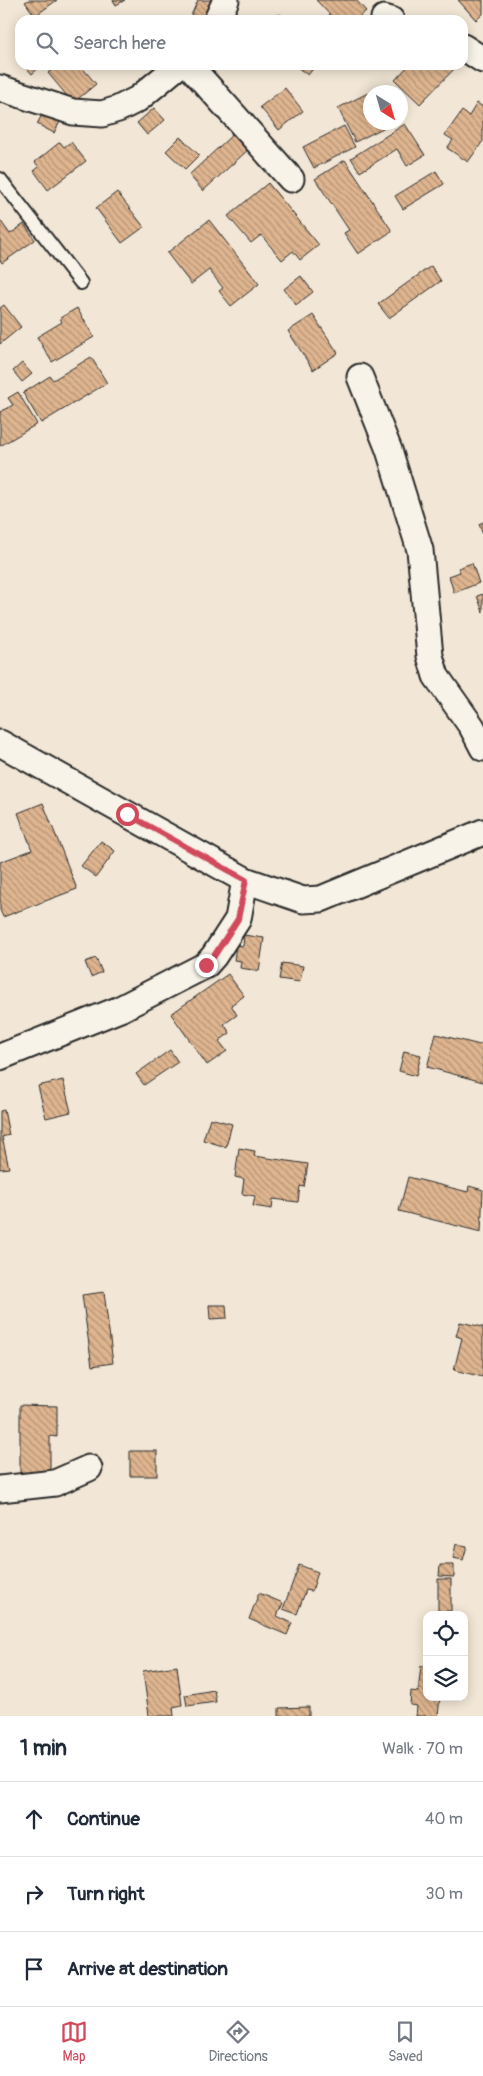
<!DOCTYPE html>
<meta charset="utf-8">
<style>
body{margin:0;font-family:Pangolin,sans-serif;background:#f6f6f7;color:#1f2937}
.controls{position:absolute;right:15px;bottom:15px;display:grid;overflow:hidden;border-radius:10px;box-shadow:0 2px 12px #0003}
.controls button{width:45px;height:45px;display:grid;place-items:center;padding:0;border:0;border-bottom:1px solid #e0e1e3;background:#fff;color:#1f2937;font:25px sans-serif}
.compass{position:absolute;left:363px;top:85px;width:45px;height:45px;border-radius:50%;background:#fff;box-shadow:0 2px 12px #0003;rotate:143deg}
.stop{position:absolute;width:15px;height:15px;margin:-11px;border:4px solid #d1495b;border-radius:50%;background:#fff}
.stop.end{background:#d1495b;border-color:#fff;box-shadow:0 1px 5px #0008}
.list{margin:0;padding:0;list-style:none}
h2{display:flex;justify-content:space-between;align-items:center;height:65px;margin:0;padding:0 20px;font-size:21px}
h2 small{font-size:16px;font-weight:400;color:#747a83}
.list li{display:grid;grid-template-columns:32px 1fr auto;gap:15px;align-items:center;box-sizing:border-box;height:75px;padding:0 20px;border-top:1px solid #e0e1e3}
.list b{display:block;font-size:19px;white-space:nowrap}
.list em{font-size:16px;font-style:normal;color:#747a83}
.icon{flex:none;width:28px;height:28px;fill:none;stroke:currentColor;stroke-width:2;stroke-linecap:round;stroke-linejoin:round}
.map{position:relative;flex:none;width:483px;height:1716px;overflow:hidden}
.search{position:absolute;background:#fff;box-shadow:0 2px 12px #0003;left:15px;right:15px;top:15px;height:55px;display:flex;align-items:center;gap:12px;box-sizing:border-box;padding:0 18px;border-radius:15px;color:#747a83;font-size:19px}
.sheet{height:290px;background:#fff}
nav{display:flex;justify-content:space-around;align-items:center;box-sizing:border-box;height:70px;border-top:1px solid #e0e1e3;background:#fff;font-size:14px;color:#747a83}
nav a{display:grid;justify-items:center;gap:2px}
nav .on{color:#d1495b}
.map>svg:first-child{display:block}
</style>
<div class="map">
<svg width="483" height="1716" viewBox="0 0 483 1716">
<defs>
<pattern id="building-back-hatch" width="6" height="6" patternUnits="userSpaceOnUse" patternTransform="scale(1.25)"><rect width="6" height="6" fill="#deb58f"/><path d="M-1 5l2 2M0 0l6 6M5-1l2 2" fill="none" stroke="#b49375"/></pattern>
</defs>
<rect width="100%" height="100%" fill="#f2e7d6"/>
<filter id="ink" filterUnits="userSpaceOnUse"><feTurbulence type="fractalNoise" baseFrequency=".02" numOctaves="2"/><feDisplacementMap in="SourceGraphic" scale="10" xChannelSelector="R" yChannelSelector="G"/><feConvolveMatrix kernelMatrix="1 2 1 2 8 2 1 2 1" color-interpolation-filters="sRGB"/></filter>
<g filter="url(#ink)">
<!-- building -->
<g fill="url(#building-back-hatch)" stroke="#2b2b2b">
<polygon points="29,0 57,0 35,16 25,2"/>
<polygon points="113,0 125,0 116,5"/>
<polygon points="198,0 216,0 208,20 189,20"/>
<polygon points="316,0 356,0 366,11 356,20 335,20"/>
<polygon points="458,0 483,0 483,14 476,20"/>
<polygon points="280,14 288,20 275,20"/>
<polygon points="24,65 42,65 32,74"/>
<polygon points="57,65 80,65 96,84 73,103 48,73"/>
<polygon points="294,65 316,65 308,75"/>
<polygon points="409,65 458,65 420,104 395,80"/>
<polygon points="285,88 303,111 279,130 260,107"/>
<polygon points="368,93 370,98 370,122 383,122 385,127 355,142 338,108"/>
<polygon points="477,103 483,107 483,141 468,162 447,148 453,140 445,135 462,111 469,116"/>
<polygon points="154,108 165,120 147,135 137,123"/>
<polygon points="44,111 61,120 54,133 37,124"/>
<polygon points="405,124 425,155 407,166 397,149 360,172 351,158"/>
<polygon points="344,126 355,147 314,168 303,147"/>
<polygon points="234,133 249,149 203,191 189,175"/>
<polygon points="180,137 199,155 185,169 166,151"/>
<polygon points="60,142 64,147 71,142 86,161 48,190 34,171 39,167 35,162"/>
<polygon points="345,160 392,231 358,254 344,233 349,230 315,179"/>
<polygon points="436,171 444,184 403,209 395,196"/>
<polygon points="268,183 319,245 300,260 293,251 282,260 261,235 251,243 228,216"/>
<polygon points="117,192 144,227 122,243 96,208"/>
<polygon points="0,220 10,234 24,224 35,240 2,263 0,260"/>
<polygon points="209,220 259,284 231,306 219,291 223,288 209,270 191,284 167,253"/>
<polygon points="431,266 441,281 389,318 378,304"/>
<polygon points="301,276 313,292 296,305 284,289"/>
<polygon points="4,305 21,327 0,344 0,308"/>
<polygon points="77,308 94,337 52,362 37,337 62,322 60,318"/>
<polygon points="313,315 338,353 313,370 288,331"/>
<polygon points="91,357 107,383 41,423 23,393 50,376 53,380"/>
<polygon points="22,363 32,374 22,382 13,371"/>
<polygon points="18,392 37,424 0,446 0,412 13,405 8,398"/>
<polygon points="483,522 483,535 479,524"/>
<polygon points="472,563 479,583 454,593 449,576 460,572 458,568"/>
<polygon points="483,594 483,612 477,596"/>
<polygon points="43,803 77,889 3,917 0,910 0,862 32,850 18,813"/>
<polygon points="101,841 115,851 96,877 81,866"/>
<polygon points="244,935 264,938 259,971 240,968 241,961 234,960 236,945 243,946"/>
<polygon points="96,958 102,972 91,977 85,962"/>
<polygon points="282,963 303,966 300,982 279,979"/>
<polygon points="228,974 244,996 231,1005 237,1015 224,1024 230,1033 219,1041 227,1051 207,1065 171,1014"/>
<polygon points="436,1034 480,1045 483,1041 483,1082 427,1067"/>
<polygon points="170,1050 178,1062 144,1085 136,1074"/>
<polygon points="404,1051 421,1055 416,1076 399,1071"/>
<polygon points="63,1080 71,1112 46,1118 38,1086"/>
<polygon points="4,1110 9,1135 2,1137 9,1168 0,1169 0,1111"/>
<polygon points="210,1118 232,1124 226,1147 203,1140"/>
<polygon points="239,1148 255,1151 254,1156 308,1164 304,1187 300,1186 298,1202 273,1199 272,1209 253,1206 255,1196 242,1194 244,1179 235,1177"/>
<polygon points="408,1177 468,1192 469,1186 483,1190 481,1232 399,1211"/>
<polygon points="104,1292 113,1363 92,1366 82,1295"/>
<polygon points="209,1305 226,1305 227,1318 210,1319"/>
<polygon points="460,1322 483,1327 483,1377 454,1370 462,1338 456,1336"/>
<polygon points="20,1405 57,1406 57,1437 50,1436 50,1474 20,1474"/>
<rect x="130" y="1451" width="27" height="25"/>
<polygon points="456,1544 467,1546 463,1560 453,1558"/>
<polygon points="299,1565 318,1572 312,1591 306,1590 297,1614 283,1609"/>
<polygon points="440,1565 454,1565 454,1577 439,1576"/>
<polygon points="438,1579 451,1579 451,1611 438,1612"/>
<polygon points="259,1593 283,1603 277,1616 292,1623 287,1635 249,1619"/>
<polygon points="177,1666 182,1705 173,1707 174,1716 149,1716 143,1671"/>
<polygon points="421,1666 427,1666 427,1697 440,1697 438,1716 416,1716 417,1706 410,1705 411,1691 418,1692"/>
<polygon points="214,1690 216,1702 187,1706 185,1695"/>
<polygon points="309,1707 309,1716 279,1716 279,1708"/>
</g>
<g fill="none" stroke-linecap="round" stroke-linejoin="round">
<defs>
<polyline id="service" points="0,179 81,283"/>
<g id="minor">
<polyline points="384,18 391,20"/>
<polyline points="217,20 226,0"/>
<polyline points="463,47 483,60"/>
<polyline points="189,65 291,179"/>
<polyline points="0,88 73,112 102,114 118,109 138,99 179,65"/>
<polyline points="360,377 389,450 420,550 430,656 436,676 472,727 483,748"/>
<polyline points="0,743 245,880 303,900 321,899 483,832"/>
<polyline points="0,1057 120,1009 206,965 214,956 238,919 245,880"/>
<polyline points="0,1489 55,1483 89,1468"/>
</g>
</defs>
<!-- service casing -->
<use href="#service" stroke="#2b2b2b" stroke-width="16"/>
<!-- minor casing -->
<use href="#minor" stroke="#2b2b2b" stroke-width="29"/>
<!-- service -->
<use href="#service" stroke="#f7f3e8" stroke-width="12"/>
<!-- minor -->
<use href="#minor" stroke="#f7f3e8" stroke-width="25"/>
</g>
</g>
<g fill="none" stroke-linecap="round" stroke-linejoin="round" filter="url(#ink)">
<!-- route -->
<polyline stroke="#d1495b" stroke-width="6" points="127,814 246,880 238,919 214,956 206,965"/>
</g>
</svg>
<div class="controls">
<button><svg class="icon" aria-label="locate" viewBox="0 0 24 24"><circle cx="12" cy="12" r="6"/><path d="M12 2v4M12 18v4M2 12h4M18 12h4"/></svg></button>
<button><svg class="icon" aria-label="layers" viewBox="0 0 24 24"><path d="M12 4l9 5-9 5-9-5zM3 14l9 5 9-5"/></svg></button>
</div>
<svg class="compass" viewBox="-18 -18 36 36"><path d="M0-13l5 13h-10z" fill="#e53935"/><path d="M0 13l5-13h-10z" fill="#747a83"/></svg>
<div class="stop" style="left:127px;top:814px"></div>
<div class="stop end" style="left:206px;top:965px"></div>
<div class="search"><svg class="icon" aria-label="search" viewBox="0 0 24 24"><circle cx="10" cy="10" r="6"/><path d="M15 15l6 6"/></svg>Search here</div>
</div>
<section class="sheet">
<h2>1 min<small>Walk · 70 m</small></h2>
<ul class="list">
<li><svg class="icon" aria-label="ahead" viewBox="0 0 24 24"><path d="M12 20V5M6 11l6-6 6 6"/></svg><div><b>Continue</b></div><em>40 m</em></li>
<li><svg class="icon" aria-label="right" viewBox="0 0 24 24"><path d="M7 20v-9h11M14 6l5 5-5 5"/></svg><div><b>Turn right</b></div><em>30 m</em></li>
<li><svg class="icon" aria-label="arrive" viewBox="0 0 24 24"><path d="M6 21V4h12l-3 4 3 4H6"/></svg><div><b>Arrive at destination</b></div></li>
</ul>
</section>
<nav>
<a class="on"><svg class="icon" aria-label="map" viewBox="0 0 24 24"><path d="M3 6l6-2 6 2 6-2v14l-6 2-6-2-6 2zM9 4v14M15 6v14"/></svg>Map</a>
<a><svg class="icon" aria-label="directions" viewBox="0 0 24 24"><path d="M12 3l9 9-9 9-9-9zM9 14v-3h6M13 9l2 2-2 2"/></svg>Directions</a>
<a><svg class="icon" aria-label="saved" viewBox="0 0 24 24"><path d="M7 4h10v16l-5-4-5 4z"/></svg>Saved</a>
</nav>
